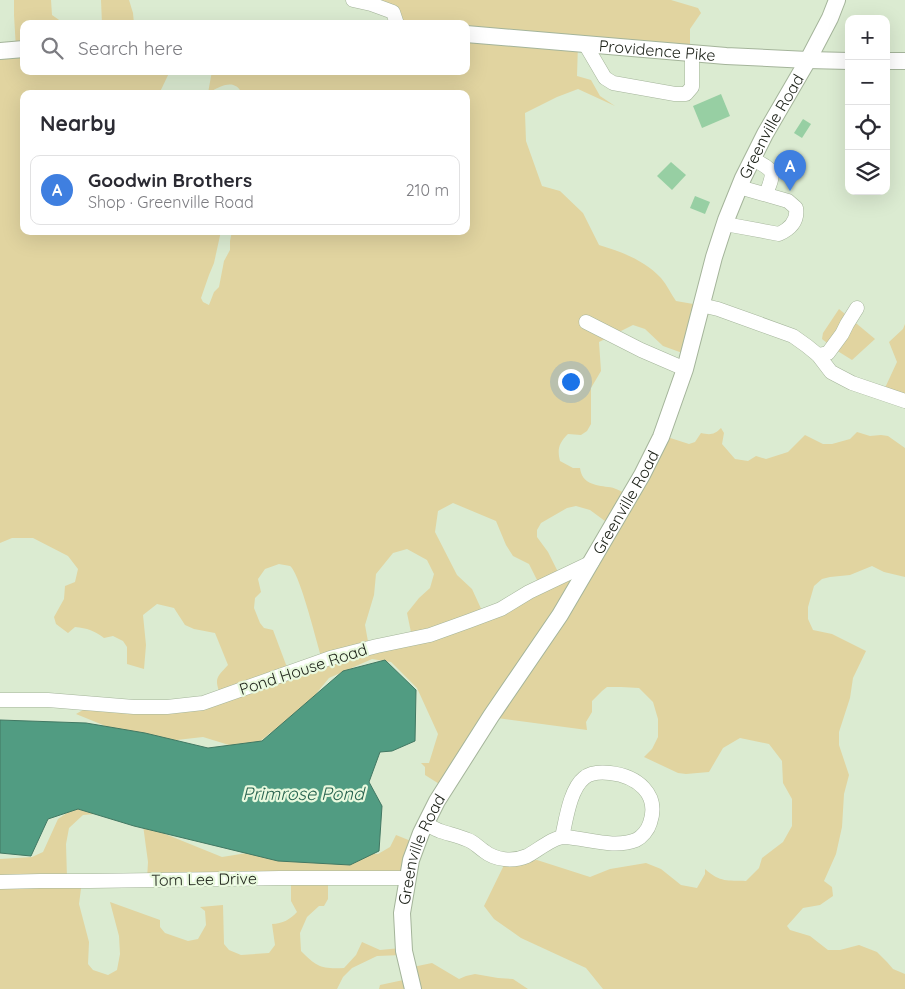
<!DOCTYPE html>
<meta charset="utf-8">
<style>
body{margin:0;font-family:Quicksand,sans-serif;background:#f7f7f7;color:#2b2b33}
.controls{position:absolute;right:15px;top:15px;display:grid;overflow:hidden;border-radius:10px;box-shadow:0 5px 20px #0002}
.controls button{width:45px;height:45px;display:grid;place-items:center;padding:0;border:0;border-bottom:1px solid #e1e1e2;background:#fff;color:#2b2b33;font:25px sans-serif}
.you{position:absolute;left:570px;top:381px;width:18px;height:18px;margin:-12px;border:4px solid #fff;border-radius:50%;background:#1a73e8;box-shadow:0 0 0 8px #1a73e833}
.badge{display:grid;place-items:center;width:32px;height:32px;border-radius:50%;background:#0f766e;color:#fff;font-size:16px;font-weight:700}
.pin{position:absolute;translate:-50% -41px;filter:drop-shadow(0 1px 2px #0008)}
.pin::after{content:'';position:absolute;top:26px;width:18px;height:15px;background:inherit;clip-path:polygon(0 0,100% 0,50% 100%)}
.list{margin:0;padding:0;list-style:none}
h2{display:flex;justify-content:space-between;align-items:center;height:65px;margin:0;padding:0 20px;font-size:21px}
h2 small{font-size:16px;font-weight:400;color:#7c7c81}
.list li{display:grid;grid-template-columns:32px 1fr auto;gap:15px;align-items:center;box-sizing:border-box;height:70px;margin:0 10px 10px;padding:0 10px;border:1px solid #e1e1e2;border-radius:10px}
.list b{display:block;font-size:19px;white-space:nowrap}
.list p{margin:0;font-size:16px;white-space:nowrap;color:#7c7c81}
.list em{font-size:16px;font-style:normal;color:#7c7c81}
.icon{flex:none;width:28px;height:28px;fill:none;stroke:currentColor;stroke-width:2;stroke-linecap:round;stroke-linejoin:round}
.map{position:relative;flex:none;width:905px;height:989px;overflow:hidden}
.search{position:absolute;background:#fff;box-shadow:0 5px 20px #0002;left:20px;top:20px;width:450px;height:55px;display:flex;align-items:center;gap:12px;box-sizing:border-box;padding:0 18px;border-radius:10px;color:#7c7c81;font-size:19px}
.panel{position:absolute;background:#fff;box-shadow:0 5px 20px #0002;left:20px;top:90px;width:450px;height:145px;border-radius:10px}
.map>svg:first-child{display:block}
</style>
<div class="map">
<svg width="905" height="989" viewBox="0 0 905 989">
<rect width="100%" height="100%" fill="#dbebd1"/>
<!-- green -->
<g fill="#e1d4a0" fill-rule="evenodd">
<path d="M14 0H51L52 15 62 22 63 24H24V71H170L159 94H24V231H221L214 263 209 275 201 298 203 302 209 305 214 292 219 287 224 261 230 250V241L232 231H466V94H242C235 77 219 87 208 93L212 71H466V24H396L392 12 355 0H671L698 8 701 13 690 29V52L578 44 577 76 591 80 600 96 615 106 578 89 557 97 525 113 526 141 542 186 560 191 583 213 599 245C622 252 644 260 661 278 667 285 671 294 676 301L699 305 688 355 663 346 645 329 633 325 599 342 601 371 591 388V424L587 431 581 435 568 434C559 443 557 449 560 461L573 468H580C582 484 595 485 608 487 614 487 622 492 627 494L661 435 689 444 695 442 701 433C710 435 714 435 721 428L724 433 722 444 735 459 748 461 756 456 766 459 788 452 805 435 823 444H832L850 439 857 432 870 436 881 435 888 436 905 448V577L884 572 872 566 850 575 830 577 822 579 814 586 808 607V619L813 630 832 634 866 651 853 678 850 698 839 732V745L849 775 844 794 842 827 836 854 824 881 832 887 833 896 820 905 803 908 787 926 790 930 810 936 828 950H840L859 945 877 952 887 962 893 969 905 974V989H603L586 968 521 938 494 919 484 906 505 863 537 860 590 877 610 869 646 863 661 869 681 885 697 888 705 874V869C721 883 727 880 746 881L759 868 762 858 783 842 792 826V799L783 783 782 761 769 744 740 738 723 748 709 772 686 774 678 773 644 757 652 749 658 737V719L653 702 639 688 621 687H607L602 691 592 701V712L586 722 587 730 490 717 444 787 425 775V767L421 763H429L438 734 417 688 391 662 372 659 329 678 296 718 270 733 250 750 242 749 203 737 168 741 123 738 103 725 76 714 88 707H148L220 694C214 678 217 677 228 665L215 633 194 629 185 625 174 608 157 604 143 615 146 645 144 669 127 664V647L123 641 113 636 104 638C95 631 87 628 75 627L68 633 56 624 54 617 64 599 65 586 75 582 78 569 68 556 33 538H12L0 543V51L16 49 14 15ZM453 503 496 521 506 545 513 556 529 564 539 584 484 615 472 589 457 575 435 532 438 511ZM576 506 590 510 609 524 587 564 559 574 548 552 537 537V530L541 523 567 508ZM407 549 427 560 434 574 430 588 419 598 407 613 412 637 369 647 365 625 374 595 376 574 393 553ZM279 564C282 565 287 565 290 566 300 573 317 644 322 659L288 670 273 630 264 628 260 623 254 608 255 598 261 592 258 579 265 569Z"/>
<polygon points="101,0 129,0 133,13 134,24 102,24"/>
<polygon points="839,309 875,339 852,360 836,350 822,339 823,333"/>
<polygon points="905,324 905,397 882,401 884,390 897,362 889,342 903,329"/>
<path d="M74 808 119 812 83 815 69 828 66 844 67 878 82 881 79 904 89 942 88 964 93 970 108 975 117 970 120 954 119 936 110 902 160 920V927L165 933 188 941 198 939 206 925 205 911 200 907 223 905 224 944 229 950 241 955 269 953 275 945 272 924C282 924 291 919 297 912L291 901V879H147L148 862 143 825 222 857 247 853 357 852 378 854 390 847 396 835 416 843 405 877 328 878V899L324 906H319L307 917 300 933 301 951C317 967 321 969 344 968L356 955 362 942 380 950 401 948 402 955 377 956 352 968 343 977 337 989H0V859L32 857 43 852 58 819Z"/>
<polygon points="432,963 459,979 466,976 475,974 498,978 513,979 528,989 379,989 380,985 408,979 408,968"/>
</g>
<!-- water -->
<polygon fill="#519c82" stroke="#427863" points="385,660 416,690 415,741 392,751 380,752 369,782 382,806 379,851 350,865 278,861 134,826 78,809 48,819 31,856 0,853 0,720 86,723 145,733 208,748 262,741 343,671"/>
<!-- building -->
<g fill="#97cfa3">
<polygon points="721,94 730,116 702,128 693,106"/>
<polygon points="803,119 811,124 802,138 794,133"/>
<polygon points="671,162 686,175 672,190 657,176"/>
<polygon points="695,196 710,202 705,214 690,208"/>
</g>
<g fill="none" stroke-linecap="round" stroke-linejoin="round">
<defs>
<g id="minor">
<polyline points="353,0 371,4 393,12 397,24"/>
<polyline points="585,44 605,78 613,83 675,94 686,94 692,87 692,53"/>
<path d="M753 159C775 171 775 171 766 194"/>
<path d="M725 224 779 234C790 229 798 221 796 208L788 201 739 187"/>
<polyline points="701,305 718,309 793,336 807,346 818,355 831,372 852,383 905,401"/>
<polyline points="586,322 641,350 685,369"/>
<polyline points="818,355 828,353 842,334 847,324 857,308"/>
<polyline points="0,700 48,700 134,707 167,707 203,703 330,658 377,646 430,635 469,621 501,609 529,592 592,562"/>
<path d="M426 824C430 826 435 829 440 831 449 834 459 836 468 840 474 842 478 847 484 851 495 860 513 862 527 856 537 851 553 837 564 837 587 838 613 849 636 840 642 837 648 830 650 823 660 794 637 776 610 773 601 772 591 772 584 778 570 789 566 820 562 837"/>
<polyline points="0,882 40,881 90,881 280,878 407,878"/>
</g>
<g id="major">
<path id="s1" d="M466 34 726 56 808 60 849 61"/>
<polyline points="0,51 24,49"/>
<polyline points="886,61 905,61"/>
<path id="s2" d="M413 989 404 951 402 913 411 860 421 833 437 801 491 716 560 615 642 475 661 437 685 369 714 257 726 220 743 178 765 134 808 60 830 18 837 0"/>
</g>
</defs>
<!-- minor casing -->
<use href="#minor" stroke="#a4b49a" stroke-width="15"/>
<!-- major casing -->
<use href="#major" stroke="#a4b49a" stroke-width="18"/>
<!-- minor -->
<use href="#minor" stroke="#fff" stroke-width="14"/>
<!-- major -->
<use href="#major" stroke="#fff" stroke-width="16"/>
</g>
<g text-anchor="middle" stroke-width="4.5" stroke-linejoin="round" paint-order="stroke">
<!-- street labels -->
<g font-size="16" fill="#20251c" stroke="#e9f9de">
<text dy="6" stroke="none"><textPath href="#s1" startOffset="192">Providence Pike</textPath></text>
<text dy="6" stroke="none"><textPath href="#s2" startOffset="954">Greenville Road</textPath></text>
<text dy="6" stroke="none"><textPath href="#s2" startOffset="549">Greenville Road</textPath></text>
<text transform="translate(303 669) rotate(-18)" y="6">Pond House Road</text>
<text dy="6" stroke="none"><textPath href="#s2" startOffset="144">Greenville Road</textPath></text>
<text transform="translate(204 879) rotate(-1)" y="6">Tom Lee Drive</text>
</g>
<!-- water labels -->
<g font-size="18" font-style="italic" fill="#26614e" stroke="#e9f9de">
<text x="303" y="800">Primrose Pond</text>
</g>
</g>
</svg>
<div class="controls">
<button>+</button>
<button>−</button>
<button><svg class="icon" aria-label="locate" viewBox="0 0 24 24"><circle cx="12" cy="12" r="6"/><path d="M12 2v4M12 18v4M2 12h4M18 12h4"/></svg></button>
<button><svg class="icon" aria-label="layers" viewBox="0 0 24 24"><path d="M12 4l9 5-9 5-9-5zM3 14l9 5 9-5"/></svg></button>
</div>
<div class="you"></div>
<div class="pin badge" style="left:790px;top:191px;background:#3f7fe0">A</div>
<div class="search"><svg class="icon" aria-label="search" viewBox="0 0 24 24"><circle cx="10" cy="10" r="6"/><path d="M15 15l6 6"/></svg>Search here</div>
<section class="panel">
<h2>Nearby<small></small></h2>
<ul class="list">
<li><span class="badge" style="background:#3f7fe0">A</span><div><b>Goodwin Brothers</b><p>Shop · Greenville Road</p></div><em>210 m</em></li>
</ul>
</section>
</div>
